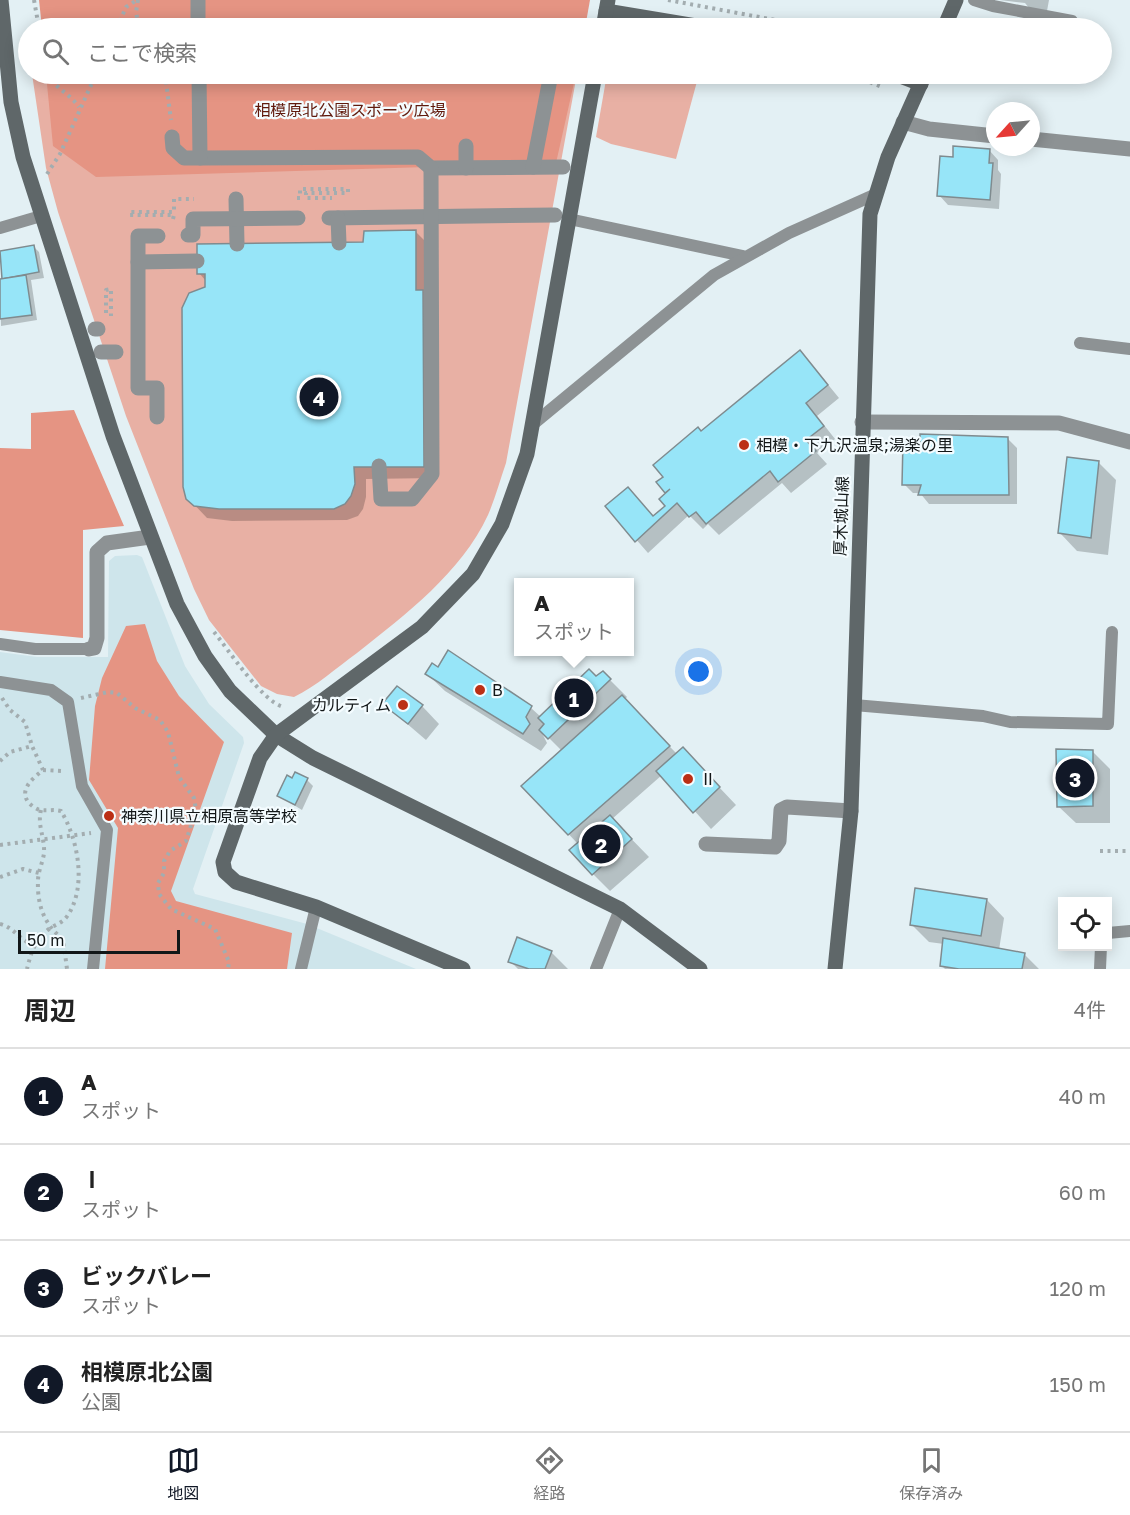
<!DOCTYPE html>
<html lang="ja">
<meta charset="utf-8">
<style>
body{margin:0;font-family:"Golos Text","Noto Sans JP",sans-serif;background:#f2f2f2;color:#222}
.controls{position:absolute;right:18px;bottom:18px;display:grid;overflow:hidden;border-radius:0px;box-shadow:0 3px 15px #0003}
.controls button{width:54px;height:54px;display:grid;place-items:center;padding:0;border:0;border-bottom:2px solid #e0e0e0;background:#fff;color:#222;font:30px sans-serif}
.compass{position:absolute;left:986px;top:102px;width:54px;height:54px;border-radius:50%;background:#fff;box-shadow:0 3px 15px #0003;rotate:243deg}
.scale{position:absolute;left:18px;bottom:15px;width:162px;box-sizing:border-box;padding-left:6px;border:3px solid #121718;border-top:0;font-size:16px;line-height:21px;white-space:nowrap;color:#121718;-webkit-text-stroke:4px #f4fcff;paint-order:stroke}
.you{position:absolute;left:699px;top:672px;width:21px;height:21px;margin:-15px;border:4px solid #fff;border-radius:50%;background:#1a73e8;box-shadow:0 0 0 9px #1a73e833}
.badge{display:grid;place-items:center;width:39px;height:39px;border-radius:50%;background:#111827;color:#fff;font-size:20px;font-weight:700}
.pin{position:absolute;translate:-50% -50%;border:3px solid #fff;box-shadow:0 2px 6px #0006}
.popup{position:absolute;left:514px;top:578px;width:120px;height:78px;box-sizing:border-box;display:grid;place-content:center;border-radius:0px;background:#fff;filter:drop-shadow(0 2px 4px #0005);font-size:20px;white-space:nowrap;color:#767676}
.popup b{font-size:22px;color:#222}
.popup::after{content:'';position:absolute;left:50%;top:100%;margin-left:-12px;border:12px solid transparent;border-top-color:#fff}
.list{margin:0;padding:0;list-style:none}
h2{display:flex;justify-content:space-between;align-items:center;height:78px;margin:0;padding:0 24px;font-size:26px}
h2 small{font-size:20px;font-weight:400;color:#767676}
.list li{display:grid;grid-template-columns:39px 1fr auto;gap:18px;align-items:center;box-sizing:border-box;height:96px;padding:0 24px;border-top:2px solid #e0e0e0}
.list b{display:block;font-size:22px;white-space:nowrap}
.list p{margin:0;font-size:20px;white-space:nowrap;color:#767676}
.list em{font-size:20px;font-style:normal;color:#767676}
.icon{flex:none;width:33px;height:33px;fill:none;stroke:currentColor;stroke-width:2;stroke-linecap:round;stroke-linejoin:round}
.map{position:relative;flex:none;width:1130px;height:969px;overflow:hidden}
.search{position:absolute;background:#fff;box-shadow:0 3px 15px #0003;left:18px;right:18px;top:18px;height:66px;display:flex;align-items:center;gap:15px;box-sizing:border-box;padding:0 21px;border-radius:33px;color:#767676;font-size:22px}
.sheet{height:462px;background:#fff}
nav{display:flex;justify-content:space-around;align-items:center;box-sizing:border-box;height:84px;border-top:2px solid #e0e0e0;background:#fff;font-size:16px;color:#767676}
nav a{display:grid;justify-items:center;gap:3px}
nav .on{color:#111827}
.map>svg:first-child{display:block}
</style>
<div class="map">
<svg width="1130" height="969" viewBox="0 0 1130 969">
<rect width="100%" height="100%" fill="#e3f0f4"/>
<!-- built -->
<polygon fill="#cee5eb" points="137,555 142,557 185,666 209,704 243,737 244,743 193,889 195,894 307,924 416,969 0,969 0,652 37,657 108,657 109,561 115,556"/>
<!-- green -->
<g fill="#e8b0a4">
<path d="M32 74H577L506 463C500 480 495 499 488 515 461 573 406 614 357 653 336 668 317 686 294 697L277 694 261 686 209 620 194 589 126 416 58 212 46 168Z"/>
<polygon points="607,74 699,74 676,159 611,144 596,137"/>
</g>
<!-- forest -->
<g fill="#e59483">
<polygon points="39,0 590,0 585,28 42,28"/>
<polygon points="46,74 576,74 556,163 96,177 53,146"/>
<polygon points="74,410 124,526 83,530 83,638 0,630 0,448 31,449 31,413"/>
<polygon points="145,624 157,661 179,696 224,742 171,891 176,901 292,933 287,969 105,969 118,828 89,780 95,706 102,678 126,626"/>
</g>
<!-- shadow -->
<g fill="#0003">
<polygon points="1000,0 1049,0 1047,11 1030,9 1025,3"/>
<polygon points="989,150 998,160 998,170 1001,174 999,209 948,205 939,195 954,159"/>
<polygon points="416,232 428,244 436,478 366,479 366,497 363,509 358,516 347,520 232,521 207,518 188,498 206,288 206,281 199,273 365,244"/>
<polygon points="33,246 39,252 44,278 31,280 37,320 1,326 0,281 4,280 0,253"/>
<polygon points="812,365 839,398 817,416 835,439 817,453 827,464 791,493 782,483 719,535 708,524 703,529 689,515 648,553 607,506 628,489 654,517 667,506 667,493 658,482 701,433"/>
<polygon points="1007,438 1017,448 1017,504 929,504 920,493 913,493 904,484"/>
<polygon points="1099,463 1116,480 1108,555 1077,551 1060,533"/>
<polygon points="603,673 627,697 624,700 677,754 700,767 736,805 711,829 662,775 612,819 649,857 610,891 593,874 578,844 523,786 562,751 540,729 547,743 541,751 445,691 427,674 531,708 541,717"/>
<polygon points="397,688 422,706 439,724 426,740 384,704"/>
<polygon points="1092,751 1110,769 1110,823 1076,823 1058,806"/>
<polygon points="293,780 307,780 313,786 302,810 279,796"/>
<polygon points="987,900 1004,918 999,950 1024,954 1039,969 945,969 941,965 944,944 929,942 912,925"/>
<polygon points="551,952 568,969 518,969 510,961"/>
</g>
<!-- building -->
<g fill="#97e5f8" stroke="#7f8b8f" stroke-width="1.5">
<polygon points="953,146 990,149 989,163 993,163 990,200 937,196 940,156 953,157"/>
<polygon points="416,230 416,290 423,290 424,467 354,467 355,484 351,496 345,504 334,509 219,509 194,506 186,499 183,487 182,308 189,293 205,287 205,274 197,274 197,244 363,242 364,231"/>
<polygon points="34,245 39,272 2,279 0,251"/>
<polygon points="26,275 32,315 0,319 0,279"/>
<polygon points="800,350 828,385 806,403 824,426 806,440 816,451 778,482 770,471 706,524 696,512 689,517 677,503 635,542 605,506 628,487 653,516 665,506 659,499 670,489 665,493 656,482 663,477 653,465 698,427 701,431"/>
<polygon points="920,434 1008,437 1009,495 918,495 921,485 902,485 903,441 920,443"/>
<polygon points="1067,457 1099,461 1091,538 1058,533"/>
<polygon points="448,650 532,706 526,717 530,724 523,734 425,674 432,663 438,667"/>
<polygon points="589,669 596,676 603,671 611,679 548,739 539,730 544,724 538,718"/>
<polygon points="397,686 423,705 408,724 382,704"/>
<polygon points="622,695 670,746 568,835 521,786"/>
<polygon points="683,747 720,787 693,813 656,771"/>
<polygon points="1056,749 1093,750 1093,806 1057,807"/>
<polygon points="295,772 308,778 295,805 277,796 287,775 292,778"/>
<polygon points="610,815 632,839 592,875 569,850"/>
<polygon points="915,888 987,899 981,936 910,925"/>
<polygon points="517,937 552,951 545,969 529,969 508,962"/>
<polygon points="943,938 1025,953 1022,969 959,969 940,966"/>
</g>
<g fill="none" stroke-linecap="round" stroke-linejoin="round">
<!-- path -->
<g stroke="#a3adb0" stroke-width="4" stroke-dasharray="3 4.5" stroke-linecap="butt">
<polyline points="34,0 39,28"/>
<polyline points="138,0 136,12 139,28"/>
<polyline points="668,0 818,28"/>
<polyline points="117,28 126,7 137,0"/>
<path d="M47 74C54 87 70 94 79 107"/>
<polyline points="165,74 171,120"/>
<polyline points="849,74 882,87"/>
<polyline points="47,174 60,154 96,74"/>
<polyline points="297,198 300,198 300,189 348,189 348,193 306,193 306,198 332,198"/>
<polyline points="173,219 174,215 130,215 130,212 174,212 174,199 194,199"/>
<polyline points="106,313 106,290 111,289 111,316"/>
<path d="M214 632C228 649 263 703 284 707"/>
<polyline points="2,698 10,710 25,722 32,746"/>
<polyline points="81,698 108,692 117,693 135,708 160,720 168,732 179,777 194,798 196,810 186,841 170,851 164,861 164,873 158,883 159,894 171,909 215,929 229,962 228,969"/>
<path d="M0 761 10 752 32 746 43 770C33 778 18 790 29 803 32 806 37 810 41 810 49 811 53 809 61 811 78 839 87 886 68 915 63 923 56 924 49 929 35 939 31 953 27 969"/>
<polyline points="43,770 63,771"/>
<path d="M41 810C37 825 45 838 44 853 43 862 38 871 38 881 37 904 44 925 63 939L67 969"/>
<polyline points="0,845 91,833"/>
<polyline points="1100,851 1130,851"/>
<polyline points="0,877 23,869 39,873"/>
<path d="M0 924C14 927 20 941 34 945"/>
</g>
<!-- lane -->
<g stroke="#8d9294" stroke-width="12">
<polyline points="974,0 993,6 1072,21"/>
<polyline points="569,219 743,256"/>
<polyline points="0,228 41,216"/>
<polyline points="1080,343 1130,349"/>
<polyline points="532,425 714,275 789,233 874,195"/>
<polyline points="0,644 35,649 89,649"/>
<polyline points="0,682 51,690 68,702 82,786 107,830 93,969"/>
<polyline points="854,705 983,716 1010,722 1108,724 1112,632"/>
<polyline points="1108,933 1130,931"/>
<polyline points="301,969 316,907"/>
<polyline points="596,969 620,909"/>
<polyline points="1100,969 1101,946"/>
</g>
<!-- street -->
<g stroke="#8d9294" stroke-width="15">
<polyline points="198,0 198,28"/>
<polyline points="199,74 200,158 418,157 431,168 563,167"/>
<polyline points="903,122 929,129 995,136"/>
<polyline points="172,137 173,148 184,158 200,158"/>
<polyline points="1031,139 1130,149"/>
<polyline points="466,146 466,168"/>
<polyline points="533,167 551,74"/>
<polyline points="236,199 237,244"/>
<polyline points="329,218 555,215"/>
<polyline points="338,218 339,243"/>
<polyline points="188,235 193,235 193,219 298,218"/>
<polyline points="138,262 197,261"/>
<polyline points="95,329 98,329"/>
<polyline points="101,352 116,352"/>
<polyline points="157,417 157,388 138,388 138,236 158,236"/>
<polyline points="862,422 1059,423 1130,442"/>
<polyline points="379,466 381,499 412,499 432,474 431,168"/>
<polyline points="89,649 94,648 97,638 97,552 107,543 150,537"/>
<polyline points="706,844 775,847 779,841 781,810 787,807 851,811"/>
</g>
<!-- secondary -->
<g stroke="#5f6769" stroke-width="15">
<polyline points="1,0 11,102 23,157 113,436 177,604 205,656 230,691 276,735 313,758 620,909 700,969"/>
<polyline points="606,11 708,28"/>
<polyline points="603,28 608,0"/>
<polyline points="944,28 956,0"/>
<polyline points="895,74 921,84"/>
<polyline points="463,969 316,907 236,882 225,872 223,862 260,758 276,735 422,627 473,574 502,524 527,454 595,74"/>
<polyline points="835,969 851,811 870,214 888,157 925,74"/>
</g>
</g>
<!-- markers -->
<g fill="#bb2f15" stroke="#f4fcff" stroke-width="2">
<circle cx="744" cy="445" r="6"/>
<circle cx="480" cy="690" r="6"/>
<circle cx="403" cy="705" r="6"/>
<circle cx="688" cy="779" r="6"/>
<circle cx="109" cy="816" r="6"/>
</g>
<g text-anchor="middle" stroke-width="4.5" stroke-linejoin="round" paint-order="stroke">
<!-- park labels -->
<g font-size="16" fill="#611a0d" stroke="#f4fcff">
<text x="350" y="116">相模原北公園スポーツ広場</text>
</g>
<!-- poi labels -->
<g font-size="16" fill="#121718" stroke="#f4fcff" text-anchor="start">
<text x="756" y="451">相模・下九沢温泉;湯楽の里</text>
<text x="492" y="696">B</text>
<text x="391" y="711" text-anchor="end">カルティム</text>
<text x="700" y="785">Ⅱ</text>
<text x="121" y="822">神奈川県立相原高等学校</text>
</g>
<!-- street labels -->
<g font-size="16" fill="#121718" stroke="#f4fcff">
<text transform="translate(841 516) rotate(-88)" y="6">厚木城山線</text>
</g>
</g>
</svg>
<div class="controls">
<button><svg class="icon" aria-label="locate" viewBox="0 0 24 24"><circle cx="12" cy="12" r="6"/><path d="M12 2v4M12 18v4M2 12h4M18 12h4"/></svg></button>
</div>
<svg class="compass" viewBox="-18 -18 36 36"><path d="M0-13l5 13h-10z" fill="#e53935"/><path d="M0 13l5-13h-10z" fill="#767676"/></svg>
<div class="scale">50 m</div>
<div class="you"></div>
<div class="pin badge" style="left:574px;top:698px">1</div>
<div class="popup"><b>A</b>スポット</div>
<div class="pin badge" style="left:601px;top:844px">2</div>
<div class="pin badge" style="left:1075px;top:778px">3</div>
<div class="pin badge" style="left:319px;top:397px">4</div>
<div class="search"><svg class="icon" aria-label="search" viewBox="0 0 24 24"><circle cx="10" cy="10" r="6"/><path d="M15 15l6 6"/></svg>ここで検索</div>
</div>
<section class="sheet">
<h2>周辺<small>4件</small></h2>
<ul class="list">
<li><span class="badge">1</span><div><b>A</b><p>スポット</p></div><em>40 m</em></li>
<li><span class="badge">2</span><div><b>Ⅰ</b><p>スポット</p></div><em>60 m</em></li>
<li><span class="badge">3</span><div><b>ビックバレー</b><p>スポット</p></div><em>120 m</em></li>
<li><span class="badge">4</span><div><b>相模原北公園</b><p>公園</p></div><em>150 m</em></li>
</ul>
</section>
<nav>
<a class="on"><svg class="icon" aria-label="map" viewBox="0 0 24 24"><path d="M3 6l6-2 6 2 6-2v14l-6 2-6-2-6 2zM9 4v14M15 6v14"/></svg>地図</a>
<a><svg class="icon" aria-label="directions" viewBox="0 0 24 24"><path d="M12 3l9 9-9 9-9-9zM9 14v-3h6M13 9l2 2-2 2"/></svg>経路</a>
<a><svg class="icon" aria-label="saved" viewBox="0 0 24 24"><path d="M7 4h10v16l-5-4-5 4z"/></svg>保存済み</a>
</nav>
